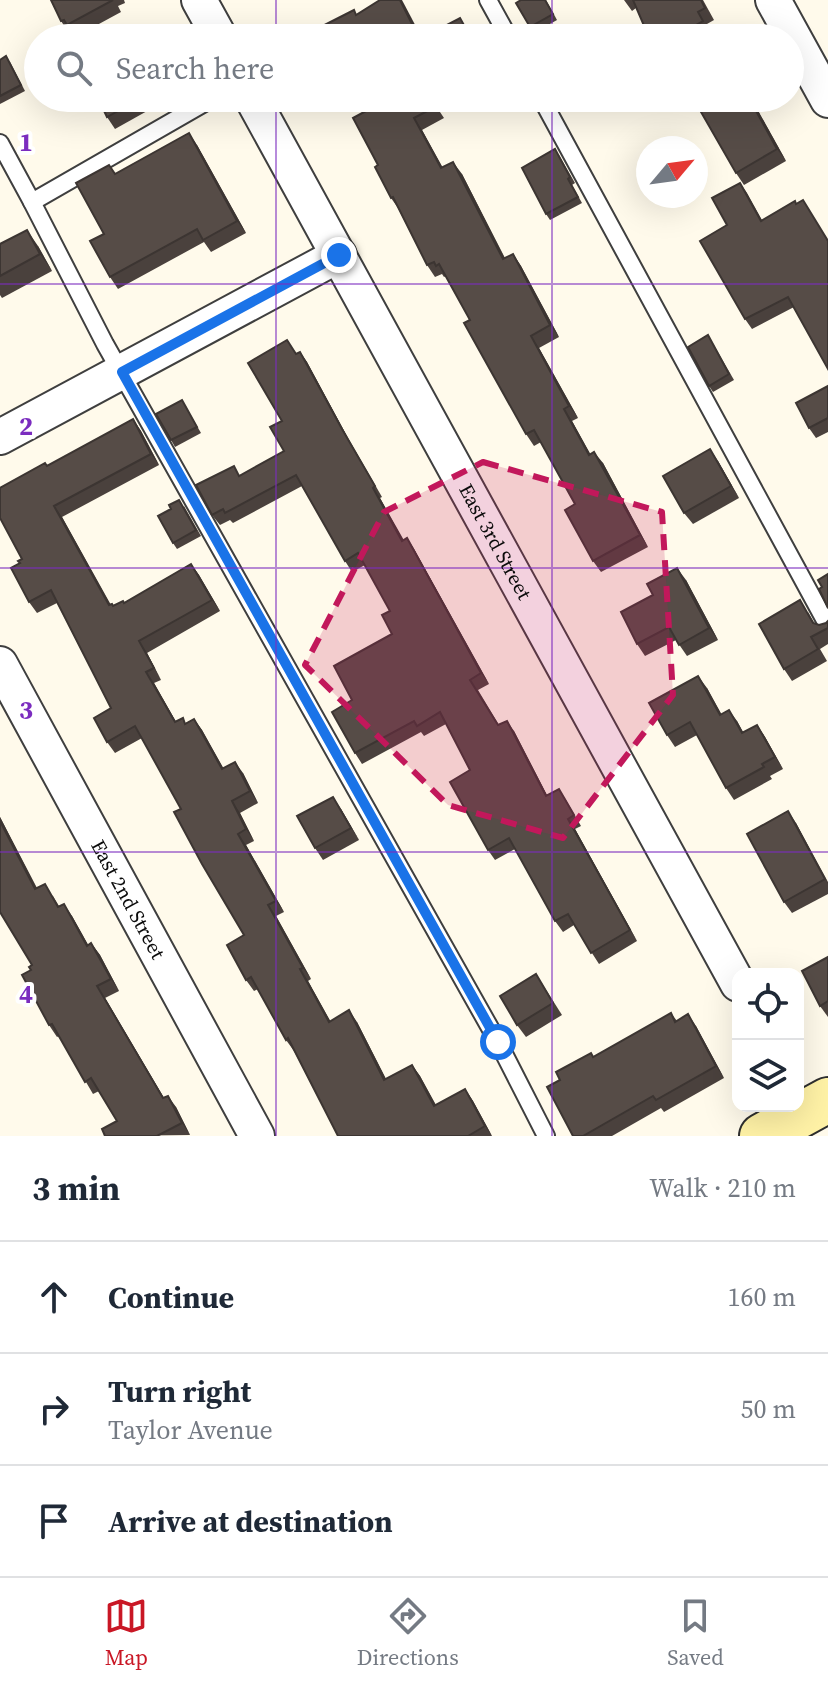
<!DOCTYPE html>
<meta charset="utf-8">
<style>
body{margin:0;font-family:"Source Serif 4",serif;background:#f2f2f3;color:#1f2937}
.controls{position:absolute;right:24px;bottom:24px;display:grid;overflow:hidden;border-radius:16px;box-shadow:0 8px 32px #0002}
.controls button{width:72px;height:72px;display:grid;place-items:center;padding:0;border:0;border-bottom:2px solid #e0e1e3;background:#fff;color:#1f2937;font:40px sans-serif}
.compass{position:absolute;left:636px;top:136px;width:72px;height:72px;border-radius:50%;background:#fff;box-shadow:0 8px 32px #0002;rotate:61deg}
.stop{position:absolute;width:24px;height:24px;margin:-18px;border:6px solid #1a73e8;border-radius:50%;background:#fff}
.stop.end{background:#1a73e8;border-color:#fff;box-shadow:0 2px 8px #0008}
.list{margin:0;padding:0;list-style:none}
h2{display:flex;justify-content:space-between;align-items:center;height:104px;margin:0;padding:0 32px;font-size:34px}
h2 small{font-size:26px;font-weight:400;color:#747a83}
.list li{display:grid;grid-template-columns:52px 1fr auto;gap:24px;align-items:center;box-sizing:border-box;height:112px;padding:0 32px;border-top:2px solid #e0e1e3}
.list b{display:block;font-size:30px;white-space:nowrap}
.list p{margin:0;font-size:26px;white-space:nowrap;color:#747a83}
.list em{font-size:26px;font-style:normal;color:#747a83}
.icon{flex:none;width:44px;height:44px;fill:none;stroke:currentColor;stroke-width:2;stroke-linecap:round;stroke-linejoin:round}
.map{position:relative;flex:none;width:828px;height:1136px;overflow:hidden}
.search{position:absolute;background:#fff;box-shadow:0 8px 32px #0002;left:24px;right:24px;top:24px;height:88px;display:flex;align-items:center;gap:20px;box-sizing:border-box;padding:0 28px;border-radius:44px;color:#747a83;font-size:30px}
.sheet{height:440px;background:#fff}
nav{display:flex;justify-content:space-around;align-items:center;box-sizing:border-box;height:112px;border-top:2px solid #e0e1e3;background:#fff;font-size:22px;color:#747a83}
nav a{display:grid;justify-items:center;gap:4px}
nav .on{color:#c91725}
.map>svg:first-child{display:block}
</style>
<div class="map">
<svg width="828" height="1136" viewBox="0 0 828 1136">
<rect width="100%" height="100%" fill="#fffaeb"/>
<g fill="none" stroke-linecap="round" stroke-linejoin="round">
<defs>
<g id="lane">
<polyline points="488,0 509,38"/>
<polyline points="541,98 828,626"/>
<polyline points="0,143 32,202 213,98"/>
<polyline points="32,202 105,344 498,1042 546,1136"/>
</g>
<g id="street">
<polyline points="199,0 220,38"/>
<polyline points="773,0 828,100"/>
<path id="s1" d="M252 98 738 984"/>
<polyline points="0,437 339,255"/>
<path id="s2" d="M0 664 257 1136"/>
</g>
<polyline id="secondary" points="762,1136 828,1100"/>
</defs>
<!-- lane casing -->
<use href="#lane" stroke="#3f3f3f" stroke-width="20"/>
<!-- street casing -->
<use href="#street" stroke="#3f3f3f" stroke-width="38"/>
<!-- secondary casing -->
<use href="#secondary" stroke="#2e2e2e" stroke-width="48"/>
<!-- lane -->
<use href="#lane" stroke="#fff" stroke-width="16"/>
<!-- street -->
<use href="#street" stroke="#fff" stroke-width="34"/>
<!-- secondary -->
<use href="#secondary" stroke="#fff2a6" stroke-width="44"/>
</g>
<!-- wall -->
<g fill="#4a413d">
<polygon points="51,0 124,0 125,3 118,6 121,12 75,37 72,32 69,33 61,21"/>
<polygon points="546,0 557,20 534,33 530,27"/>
<polygon points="624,0 703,0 714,20 707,24 711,33 702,38 650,38 636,8 632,11"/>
<polygon points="0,60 10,62 25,91 0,104"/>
<polygon points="98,98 163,98 165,101 115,129 107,117"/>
<polygon points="368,98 450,98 452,102 438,109 444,118 422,130 443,168 462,174 505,258 513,254 521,266 559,337 539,348 578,418 572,421 590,454 603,463 648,547 601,572 593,561 575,504 541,442 534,446 526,434 470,320 446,276 444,277 442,274 435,277 427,265 398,208 391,198 378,165 366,111"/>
<polygon points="693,98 751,98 786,161 744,185 736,173"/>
<polygon points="197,145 246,233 211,252 204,242 118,289 110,277 104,234 116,174"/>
<polygon points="559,155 575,183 572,185 582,203 550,220 546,214"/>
<polygon points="740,183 762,221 797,204 810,210 794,307 752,329 745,319 727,225"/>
<polygon points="0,244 38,246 52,271 2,298 0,295"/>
<polygon points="708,335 734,380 713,392 709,386"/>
<polygon points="300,352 307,362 349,440 382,497 380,498 403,540 407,538 414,549 489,684 478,690 499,725 514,731 547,795 559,789 566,800 581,826 575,829 637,941 599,964 574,925 563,932 555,921 515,849 495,860 488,850 470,770 446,724 424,736 421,732 362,764 355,753 352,700 392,634 390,611 365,565 352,572 345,561 302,486 233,523 230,520 220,525 212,515 241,475 284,451 282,421 296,354"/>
<polygon points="828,386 828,432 816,438 809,428"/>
<polygon points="182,400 201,433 175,447 171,440"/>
<polygon points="133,419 141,431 159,465 62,517 111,605 113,606 124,603 191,564 199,575 220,611 147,653 161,680 154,683 176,722 186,723 194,719 202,730 223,768 243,773 258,803 240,813 254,841 246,845 284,912 276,916 311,979 308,981 330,1021 357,1022 386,1079 412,1065 420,1076 436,1105 465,1089 473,1101 492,1136 338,1136 294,1051 286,1040 258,989 254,991 246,980 244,935 181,809 142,738 115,753 107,742 111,708 57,603 37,613 29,602 20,563 47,466"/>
<polygon points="718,461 739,498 693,524 684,513"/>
<polygon points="184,506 201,536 177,549 173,543"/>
<polygon points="686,580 718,640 687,656 676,640 645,656 637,644"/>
<polygon points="808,612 815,624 819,625 826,623 828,621 828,644 820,649 827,661 792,681 784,669"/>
<polygon points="707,688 721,714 737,721 743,732 757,725 765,737 783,769 770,776 772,779 734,800 726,788 697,735 675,747 667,735"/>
<polygon points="341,809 359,840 323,860 315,848"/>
<polygon points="0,817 37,888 53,896 59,906 72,916 88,945 91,943 100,955 119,991 105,998 164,1098 176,1107 190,1135 105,1136 117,1121 99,1091 93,1094 59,1036 57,1037 49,1025 31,970 32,965 0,912"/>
<polygon points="796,823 828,882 828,894 792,913 784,902"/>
<polygon points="828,957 828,1017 820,1006"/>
<polygon points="536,974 562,1015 526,1037 517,1025"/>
<polygon points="671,1013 677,1021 696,1026 724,1078 664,1112 661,1108 612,1136 573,1136 560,1080 591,1053 594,1057"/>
</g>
<!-- shaded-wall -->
<g fill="#3c3532">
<polygon points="400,0 402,0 422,38 419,38"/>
<polygon points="749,98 751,98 786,161 777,149"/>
<polygon points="414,118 422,130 449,180 441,168"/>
<polygon points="189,133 197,145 246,233 237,221"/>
<polygon points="453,162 462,174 511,271 503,259"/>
<polygon points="740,183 747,193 768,231 761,221"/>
<polygon points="27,230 38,246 52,271 40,254"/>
<polygon points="513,254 521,266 559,337 550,325"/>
<polygon points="531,336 539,348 578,418 569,406"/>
<polygon points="300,352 307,362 349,440 382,497 342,429"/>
<polygon points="564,409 572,421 597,466 589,455"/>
<polygon points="133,419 141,431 159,465 151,454"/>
<polygon points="710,449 718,461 739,498 731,486"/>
<polygon points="594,452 603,463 648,547 640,535"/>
<polygon points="373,488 380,498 410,551 402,541"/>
<polygon points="54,506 62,517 117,617 109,605"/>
<polygon points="407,538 414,549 489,684 481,673"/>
<polygon points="191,564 199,575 220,611 212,600"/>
<polygon points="677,568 686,580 718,640 709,628"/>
<polygon points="139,641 147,653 161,680 154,668"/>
<polygon points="146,672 154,683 183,734 175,722"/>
<polygon points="698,676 707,688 728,726 720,715"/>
<polygon points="729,710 737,721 750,745 742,733"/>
<polygon points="194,719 202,730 230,780 222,769"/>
<polygon points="507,721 514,731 553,807 546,796"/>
<polygon points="757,725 765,737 783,769 775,757"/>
<polygon points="235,762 243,773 258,803 250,791"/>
<polygon points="333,797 341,809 359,840 351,828"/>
<polygon points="232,801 240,813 254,841 246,829"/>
<polygon points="788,811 796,823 828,884 825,879"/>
<polygon points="0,817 43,901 35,889 0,821"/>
<polygon points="568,819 575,829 637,941 630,930"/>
<polygon points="238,834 246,845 284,912 276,901"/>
<polygon points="64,904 72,916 95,957 87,946"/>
<polygon points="268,905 276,916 311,979 303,968"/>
<polygon points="91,943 100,955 119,991 111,979"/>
<polygon points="300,969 308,981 337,1033 329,1022"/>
<polygon points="97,986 105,998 171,1110 163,1098"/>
<polygon points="349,1010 357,1022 392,1091 384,1080"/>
<polygon points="688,1014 696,1026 724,1078 716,1066"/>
<polygon points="412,1065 420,1076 442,1117 434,1106"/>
<polygon points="465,1089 473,1101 492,1136 485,1126"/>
<polygon points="168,1096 176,1107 190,1135 182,1123"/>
</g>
<!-- building -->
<g fill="#564c47" stroke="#3c3532" stroke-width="2">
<polygon points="51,0 113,0 67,25 64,20 61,21"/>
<polygon points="380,0 400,0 419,38 299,38 354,10 356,15"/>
<polygon points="521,0 545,0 553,14 530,27 516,3"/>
<polygon points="633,0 701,0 705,8 698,12 703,21 673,38 670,38 664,26 648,35"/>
<polygon points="460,18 471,38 422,38"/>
<polygon points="6,56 21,85 0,96 0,60"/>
<polygon points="98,98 141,98 107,117"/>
<polygon points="368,98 431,98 435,107 414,118 441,168 453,162 503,259 513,254 550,325 531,336 569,406 564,409 589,455 594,452 640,535 593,561 565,510 575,504 534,430 526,434 464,323 470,320 439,264 436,266 434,262 427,265 393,197 391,198 375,167 378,165 353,118 366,111 361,102"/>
<polygon points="693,98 749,98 777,149 736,173"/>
<polygon points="189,133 237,221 203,240 197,229 110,277 90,241 104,234 76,183 109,165 115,174"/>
<polygon points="555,149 570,177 568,179 578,197 546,214 522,168"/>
<polygon points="740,183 761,221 795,201 796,204 803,200 828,241 828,369 788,297 745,319 700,241 727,225 712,198"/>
<polygon points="27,230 40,254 0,276 0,244"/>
<polygon points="708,335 729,374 709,386 688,347"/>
<polygon points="287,340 296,354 300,352 342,429 375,486 373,488 402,541 407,538 481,673 470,680 498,725 507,721 546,796 559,789 574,815 568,819 630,930 591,953 568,914 555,921 509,838 488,850 450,782 470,770 440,712 417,726 414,721 355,753 332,712 352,700 334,666 392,634 382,615 390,611 358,553 345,561 296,475 225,513 223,509 212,515 196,485 234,466 239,476 284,451 270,427 282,421 248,363"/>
<polygon points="828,386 828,418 809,428 796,403"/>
<polygon points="182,400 197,427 171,440 156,414"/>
<polygon points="133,419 151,454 54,506 109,605 112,604 113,606 123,601 124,603 191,564 212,600 139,641 154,668 146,672 175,722 183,718 185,724 194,719 222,769 235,762 250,791 232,801 246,829 238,834 276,901 268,905 303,968 300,969 329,1022 349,1010 384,1080 412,1065 434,1106 465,1089 485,1126 468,1136 338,1136 288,1038 286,1040 251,977 246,980 227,945 244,935 202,864 174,812 181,809 135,726 107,742 94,718 111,708 51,590 29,602 11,568 20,563 18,561 22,559 0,518 0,488 45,463 47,466"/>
<polygon points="710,449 731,486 684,513 663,476"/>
<polygon points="179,500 196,530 173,543 158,516 171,509 169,505"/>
<polygon points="677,568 709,628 679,645 669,627 637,644 621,612 653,595 647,584"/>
<polygon points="828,574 828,608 819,589 822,587 818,580"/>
<polygon points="800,600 813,623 819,625 826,623 828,621 828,628 811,637 818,649 784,669 759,624"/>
<polygon points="698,676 720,715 729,710 742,733 757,725 775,757 762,764 764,767 726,788 690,722 667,735 649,703"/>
<polygon points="333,797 351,828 315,848 297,816"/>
<polygon points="788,811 825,879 784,902 747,834"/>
<polygon points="0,821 35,889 45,884 58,907 64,904 87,946 91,943 111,979 97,986 163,1098 168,1096 182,1123 157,1136 105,1136 102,1129 117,1121 91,1078 85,1082 52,1024 49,1025 22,975 31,970 29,967 32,965 0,912"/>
<polygon points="828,957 828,1001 820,1006 802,971"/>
<polygon points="536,974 553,1003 517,1025 500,996"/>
<polygon points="671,1013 675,1022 688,1014 716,1066 656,1100 653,1096 583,1136 573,1136 547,1087 560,1080 556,1072 591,1053 593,1057"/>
</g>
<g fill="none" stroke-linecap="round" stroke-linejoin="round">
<!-- route -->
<polyline stroke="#1a73e8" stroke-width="10" points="339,255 122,372 498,1042"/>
</g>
<!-- marked area -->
<path fill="#c2185b" fill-opacity="0.2" stroke="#c2185b" stroke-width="6" stroke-dasharray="16 10" stroke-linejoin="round" d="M483 462 662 512 673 695 563 838 448 805 305 665 384 512Z"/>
<!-- grid -->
<path fill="none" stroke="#7b2cbf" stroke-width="2" stroke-opacity="0.55" d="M276 0V38M552 0V38M276 98V1136M552 98V1136M0 284H828M0 568H828M0 852H828"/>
<g text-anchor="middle" stroke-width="8" stroke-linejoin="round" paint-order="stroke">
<!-- street labels -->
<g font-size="20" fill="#0c0c0c" stroke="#fff">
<text dy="7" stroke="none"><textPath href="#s1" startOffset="506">East 3rd Street</textPath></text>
<text dy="7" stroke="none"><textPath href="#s2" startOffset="268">East 2nd Street</textPath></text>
</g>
</g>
<g font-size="26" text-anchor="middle" font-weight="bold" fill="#7b2cbf" stroke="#fff" stroke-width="8" stroke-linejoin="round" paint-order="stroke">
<text x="26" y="151">1</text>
<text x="26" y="435">2</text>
<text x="26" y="719">3</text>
<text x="26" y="1003">4</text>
</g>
</svg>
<div class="controls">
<button><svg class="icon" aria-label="locate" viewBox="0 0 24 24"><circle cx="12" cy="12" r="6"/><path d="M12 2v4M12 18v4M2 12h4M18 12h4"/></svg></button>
<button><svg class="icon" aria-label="layers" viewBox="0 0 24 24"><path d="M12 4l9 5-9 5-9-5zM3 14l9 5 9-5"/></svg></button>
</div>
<svg class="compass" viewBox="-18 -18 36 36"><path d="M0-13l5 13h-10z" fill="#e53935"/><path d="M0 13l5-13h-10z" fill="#747a83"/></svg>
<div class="stop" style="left:498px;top:1042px"></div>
<div class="stop end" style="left:339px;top:255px"></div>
<div class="search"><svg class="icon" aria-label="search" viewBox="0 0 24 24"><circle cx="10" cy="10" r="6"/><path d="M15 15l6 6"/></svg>Search here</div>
</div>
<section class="sheet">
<h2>3 min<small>Walk · 210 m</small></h2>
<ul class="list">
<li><svg class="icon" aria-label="ahead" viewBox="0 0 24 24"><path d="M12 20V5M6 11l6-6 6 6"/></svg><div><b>Continue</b></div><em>160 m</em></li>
<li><svg class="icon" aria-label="right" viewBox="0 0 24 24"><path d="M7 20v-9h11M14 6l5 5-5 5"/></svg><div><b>Turn right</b><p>Taylor Avenue</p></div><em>50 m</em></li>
<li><svg class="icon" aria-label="arrive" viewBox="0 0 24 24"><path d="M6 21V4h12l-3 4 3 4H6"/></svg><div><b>Arrive at destination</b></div></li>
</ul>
</section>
<nav>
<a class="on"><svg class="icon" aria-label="map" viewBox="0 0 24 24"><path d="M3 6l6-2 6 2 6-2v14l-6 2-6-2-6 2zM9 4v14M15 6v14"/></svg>Map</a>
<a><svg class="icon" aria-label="directions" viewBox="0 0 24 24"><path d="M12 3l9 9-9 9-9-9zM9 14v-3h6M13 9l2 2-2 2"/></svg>Directions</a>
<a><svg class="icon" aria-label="saved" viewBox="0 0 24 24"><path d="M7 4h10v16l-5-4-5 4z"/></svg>Saved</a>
</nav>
